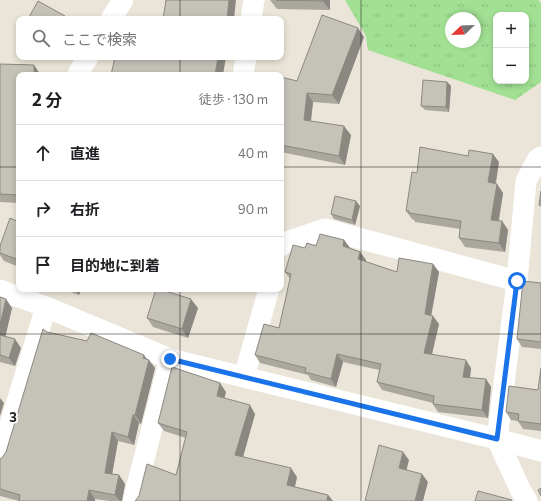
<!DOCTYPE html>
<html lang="ja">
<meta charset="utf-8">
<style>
body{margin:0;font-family:Commissioner,"Noto Sans JP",sans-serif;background:#f2f2f2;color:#202124}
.controls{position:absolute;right:12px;top:12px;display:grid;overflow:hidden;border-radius:8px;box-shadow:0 2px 6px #0003}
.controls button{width:36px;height:36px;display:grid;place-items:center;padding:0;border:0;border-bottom:1px solid #e0e0e0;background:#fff;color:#202124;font:20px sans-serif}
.compass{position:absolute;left:445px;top:12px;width:36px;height:36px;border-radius:50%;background:#fff;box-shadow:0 2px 6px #0003;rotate:247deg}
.stop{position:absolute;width:12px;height:12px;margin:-9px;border:3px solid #1a73e8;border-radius:50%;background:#fff}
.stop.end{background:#1a73e8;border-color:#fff;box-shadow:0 1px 4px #0008}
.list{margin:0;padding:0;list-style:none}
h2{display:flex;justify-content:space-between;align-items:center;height:52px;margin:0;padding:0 16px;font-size:17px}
h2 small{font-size:13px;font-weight:400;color:#757577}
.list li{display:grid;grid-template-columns:26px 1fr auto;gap:12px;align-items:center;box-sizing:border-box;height:56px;padding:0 16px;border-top:1px solid #e0e0e0}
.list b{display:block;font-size:15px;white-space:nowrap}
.list em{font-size:13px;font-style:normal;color:#757577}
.icon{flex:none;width:22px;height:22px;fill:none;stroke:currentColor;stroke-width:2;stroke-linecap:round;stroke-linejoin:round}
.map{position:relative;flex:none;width:541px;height:501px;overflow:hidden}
.search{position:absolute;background:#fff;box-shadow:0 2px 6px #0003;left:16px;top:16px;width:268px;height:44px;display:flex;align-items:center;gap:10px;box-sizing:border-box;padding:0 14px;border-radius:8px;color:#757577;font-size:15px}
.panel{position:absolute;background:#fff;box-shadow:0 2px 6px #0003;left:16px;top:72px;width:268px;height:220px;border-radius:8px}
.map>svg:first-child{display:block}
</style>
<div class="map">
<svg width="541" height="501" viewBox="0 0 541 501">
<defs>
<pattern id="grass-tufts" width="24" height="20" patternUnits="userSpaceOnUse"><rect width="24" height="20" fill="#a2e194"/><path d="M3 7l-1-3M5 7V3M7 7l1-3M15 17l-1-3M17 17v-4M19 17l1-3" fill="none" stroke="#8cc180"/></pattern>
</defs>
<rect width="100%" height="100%" fill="#eae5d8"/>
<!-- grass -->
<path fill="url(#grass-tufts)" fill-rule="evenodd" d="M345 0H538L541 3V82L515 100 368 50 366 36ZM496 15H526V81H496ZM451 18H475V42H451Z"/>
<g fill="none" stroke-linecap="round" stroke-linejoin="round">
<!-- street -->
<g stroke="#fff" stroke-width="21">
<polyline points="111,19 123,0"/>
<polyline points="251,19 254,0"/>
<polyline points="78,75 79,72 88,57"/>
<polyline points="243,75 246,57"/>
<polyline points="281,246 281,244 325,229 517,281"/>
<polyline points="0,290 46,307 170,359 497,439 541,451"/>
<polyline points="244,377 269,289"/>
<polyline points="0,457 46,307"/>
<polyline points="133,501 170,359"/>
<polyline points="527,501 521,491 497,439 517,281 526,181 537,160 541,157"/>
</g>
</g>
<!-- wall -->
<g fill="#a9a79e">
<polygon points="270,0 330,0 330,10 277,9"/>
<polygon points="364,37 339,104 313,102 311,121 351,135 345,165 281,152 281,77 297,81"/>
<polygon points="0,64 34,65 40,74 40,75 19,75 19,203 0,202"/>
<polygon points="447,82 451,86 449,112 425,110 421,106"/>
<polygon points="499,162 496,184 497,184 503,193 499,221 502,221 508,230 505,252 465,247 459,238 460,229 415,222 414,220 412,219 406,211 417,173"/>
<polygon points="360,206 355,225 334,219 331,214"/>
<polygon points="19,222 19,267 4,261 0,255 0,244 1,245"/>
<polygon points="344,240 350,248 360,252 366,260 365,262 397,272 433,264 439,272 431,316 439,324 432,355 471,368 470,378 486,379 491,387 488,418 438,412 433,404 433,403 382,390 377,382 379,370 343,362 336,387 311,380 308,375 260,363 255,355 279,328 290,279 285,272 305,248"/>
<polygon points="541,283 541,349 522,347 517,339"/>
<polygon points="63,289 81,289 79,295"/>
<polygon points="0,297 12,308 5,336 21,348 15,366 0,362"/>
<polygon points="198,308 188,338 153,327 147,318"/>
<polygon points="47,332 147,359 155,368 141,424 139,423 134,445 118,441 112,474 119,475 125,484 122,501 109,501 95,499 95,501 19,501 0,496 0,459 2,458 6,452"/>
<polygon points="541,368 541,431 523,429 518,421 511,420 506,412 538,390"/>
<polygon points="226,392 224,398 255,414 243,457 297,477 295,487 328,495 333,501 135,501 176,475 186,438 164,431 158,423"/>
</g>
<!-- shaded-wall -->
<g fill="#8a8881">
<polygon points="229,0 236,0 234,19 227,19"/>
<polygon points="323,0 330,0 330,10 323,1"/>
<polygon points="358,28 364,37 339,104 332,95"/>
<polygon points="218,57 226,57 223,75 215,75"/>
<polygon points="34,65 40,74 40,75 34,75"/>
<polygon points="447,82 451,86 449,112 446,107"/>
<polygon points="307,93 313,102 310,128 304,120"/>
<polygon points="344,126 351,135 345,165 339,156"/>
<polygon points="493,154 499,162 494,191 488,182"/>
<polygon points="497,184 503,193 497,229 491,220"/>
<polygon points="356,201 360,206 355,225 352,220"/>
<polygon points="502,221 508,230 505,252 499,243"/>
<polygon points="344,240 350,248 349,254 343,246"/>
<polygon points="360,252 366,260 363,267 358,259"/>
<polygon points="433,264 439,272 430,322 425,314"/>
<polygon points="75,289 81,289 79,295"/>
<polygon points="6,299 12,308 4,343 0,337 0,325"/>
<polygon points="191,299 198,308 188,338 182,329"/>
<polygon points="433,316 439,324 430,361 424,353"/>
<polygon points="15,339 21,348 15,366 9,358"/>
<polygon points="337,354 343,362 336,387 331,379"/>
<polygon points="144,355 149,362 149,360 155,368 141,424 135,415 143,358"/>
<polygon points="466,360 471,368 469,385 463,377"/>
<polygon points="486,379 491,387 488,418 482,410"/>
<polygon points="220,383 226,392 223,405 217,396"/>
<polygon points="0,398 4,403 0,416"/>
<polygon points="250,405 255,414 241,464 235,455"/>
<polygon points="133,415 139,423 134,445 128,437"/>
<polygon points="112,432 118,441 111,481 105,473"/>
<polygon points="403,452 409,460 405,476 399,468"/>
<polygon points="291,468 297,477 293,494 287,485"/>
<polygon points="422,474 428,482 423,501 415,501"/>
<polygon points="119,475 125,484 122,501 120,501 115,495"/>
<polygon points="89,490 95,499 95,501 87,501"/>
<polygon points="328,495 333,501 328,501 327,500"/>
</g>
<!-- building -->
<g fill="#c5c2b8" stroke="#8a8881">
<polygon points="166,0 229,0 227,19 163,19"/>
<polygon points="276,0 323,0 323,1"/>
<polygon points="38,1 65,16 64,19 28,19"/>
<polygon points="322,15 358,28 332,95 307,93 304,120 344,126 339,156 281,145 281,77 297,81"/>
<polygon points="115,57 218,57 215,75 111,75"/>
<polygon points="0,64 34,65 34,75 19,75 19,195 0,194"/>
<polygon points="423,80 447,82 446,107 421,106"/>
<polygon points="420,147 468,156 469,150 493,154 488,182 497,184 491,220 502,221 499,243 459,238 461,221 409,213 409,211 406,211 412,172 417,173"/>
<polygon points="541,191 541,206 539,205"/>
<polygon points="335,196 356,201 352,220 331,214"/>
<polygon points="10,218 19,222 19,260 0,253 0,246"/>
<polygon points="320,234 344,240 343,246 360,252 358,259 397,272 399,258 433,264 425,314 433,316 424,353 466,360 463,377 486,379 482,410 433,404 434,396 377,382 381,364 337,354 331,379 305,372 306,368 255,355 264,324 279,328 291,274 285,272 293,245 305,248 307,243 316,246"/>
<polygon points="523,281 541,283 541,342 517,339"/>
<polygon points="156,289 159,289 191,299 182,329 147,318"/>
<polygon points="0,297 6,299 0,325"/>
<polygon points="43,329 47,332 87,341 91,333 144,355 143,358 149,360 135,415 133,415 128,437 112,432 105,473 119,475 115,495 89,490 87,501 19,501 20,495 0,489 0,459 2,458 6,452"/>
<polygon points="0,335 15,339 9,358 0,355"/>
<polygon points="172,367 220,383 217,396 250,405 235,455 291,468 287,485 328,495 327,500 330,501 135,501 139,496 147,464 176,475 187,432 158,423"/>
<polygon points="541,368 541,424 518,421 519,414 506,412 509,386 538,390"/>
<polygon points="379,445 403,452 399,468 422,474 415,501 365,501"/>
<polygon points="541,488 541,496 538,490"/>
<polygon points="478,491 512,500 511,501 475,501"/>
</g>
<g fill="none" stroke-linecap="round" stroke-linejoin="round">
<!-- route -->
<polyline stroke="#1a73e8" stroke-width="5" points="170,359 497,439 517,281"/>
</g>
<!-- grid -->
<path fill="none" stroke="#272727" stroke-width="1" stroke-opacity="0.55" d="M180 0V19M361 0V501M180 57V75M0 167H19M281 167H541M180 289V501M0 334H541"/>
<g font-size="13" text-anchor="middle" font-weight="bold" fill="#272727" stroke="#fff" stroke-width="3.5" stroke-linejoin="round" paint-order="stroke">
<text x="13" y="422">3</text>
</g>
</svg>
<div class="controls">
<button>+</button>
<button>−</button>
</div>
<svg class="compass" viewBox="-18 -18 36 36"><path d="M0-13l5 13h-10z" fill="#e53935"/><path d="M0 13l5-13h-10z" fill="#757577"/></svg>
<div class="stop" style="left:517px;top:281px"></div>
<div class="stop end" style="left:170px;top:359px"></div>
<div class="search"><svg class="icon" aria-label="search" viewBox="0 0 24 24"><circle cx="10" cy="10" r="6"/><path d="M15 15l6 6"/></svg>ここで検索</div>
<section class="panel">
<h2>2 分<small>徒歩 · 130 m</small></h2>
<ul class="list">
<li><svg class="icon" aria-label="ahead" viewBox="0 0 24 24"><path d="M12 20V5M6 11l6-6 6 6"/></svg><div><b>直進</b></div><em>40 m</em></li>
<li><svg class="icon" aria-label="right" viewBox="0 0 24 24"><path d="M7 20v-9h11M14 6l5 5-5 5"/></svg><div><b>右折</b></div><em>90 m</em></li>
<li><svg class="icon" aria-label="arrive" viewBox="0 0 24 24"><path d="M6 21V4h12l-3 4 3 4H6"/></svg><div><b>目的地に到着</b></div></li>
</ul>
</section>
</div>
